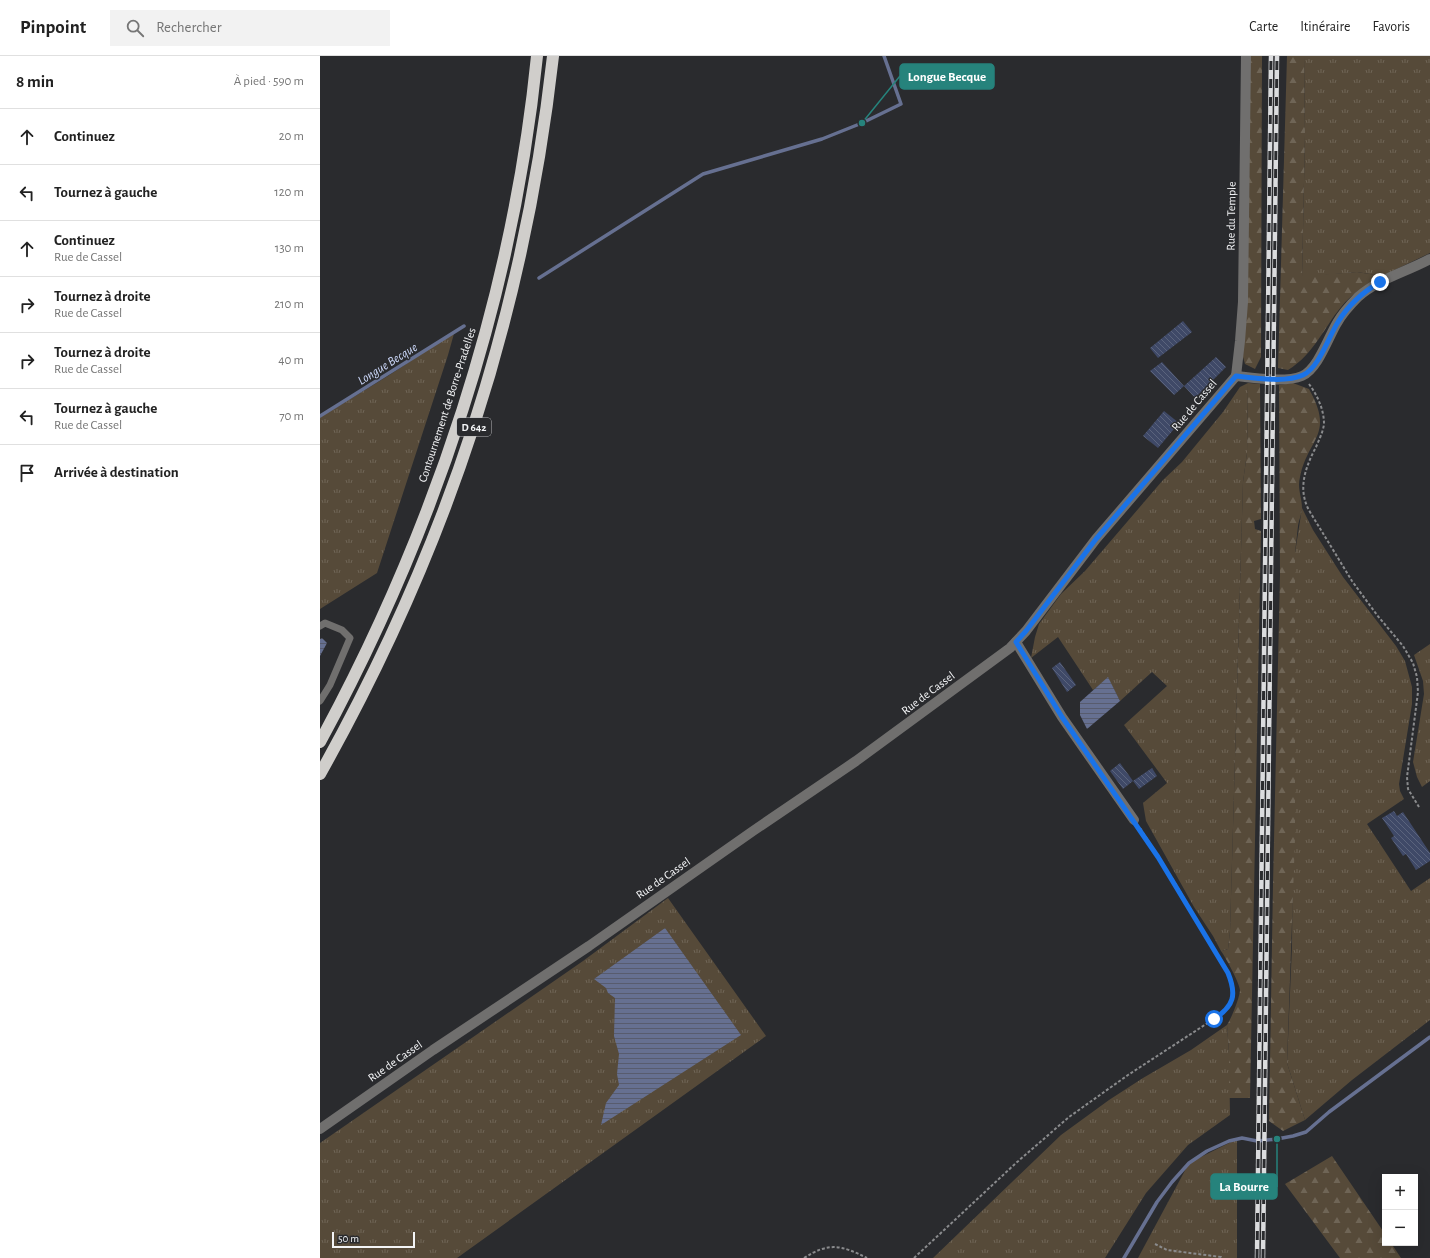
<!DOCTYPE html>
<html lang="fr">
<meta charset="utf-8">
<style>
body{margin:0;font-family:"Alegreya Sans",sans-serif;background:#f2f2f2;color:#222}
.controls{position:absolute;right:12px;bottom:12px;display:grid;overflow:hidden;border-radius:0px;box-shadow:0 4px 16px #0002}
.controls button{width:36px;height:36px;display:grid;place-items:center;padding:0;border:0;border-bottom:1px solid #e0e0e0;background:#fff;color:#222;font:20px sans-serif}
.scale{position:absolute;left:12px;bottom:10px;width:83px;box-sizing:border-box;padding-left:4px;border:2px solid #f3f4f6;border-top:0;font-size:11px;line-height:14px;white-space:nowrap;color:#f3f4f6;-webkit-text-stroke:3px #2a2b2e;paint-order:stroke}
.stop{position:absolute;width:12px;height:12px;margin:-9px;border:3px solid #1a73e8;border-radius:50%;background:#fff}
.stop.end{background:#1a73e8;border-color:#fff;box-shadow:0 1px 4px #0008}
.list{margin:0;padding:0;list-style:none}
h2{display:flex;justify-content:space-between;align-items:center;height:52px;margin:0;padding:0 16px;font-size:17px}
h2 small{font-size:13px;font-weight:400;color:#767676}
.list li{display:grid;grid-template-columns:26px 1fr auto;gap:12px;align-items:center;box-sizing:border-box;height:56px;padding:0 16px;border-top:1px solid #e0e0e0}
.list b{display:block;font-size:15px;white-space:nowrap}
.list p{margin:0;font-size:13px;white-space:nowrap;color:#767676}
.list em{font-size:13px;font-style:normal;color:#767676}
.icon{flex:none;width:22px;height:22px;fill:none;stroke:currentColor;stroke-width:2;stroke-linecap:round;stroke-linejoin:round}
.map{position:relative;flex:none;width:1110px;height:1202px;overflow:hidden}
header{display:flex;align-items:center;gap:24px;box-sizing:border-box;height:56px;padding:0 20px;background:#fff;border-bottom:1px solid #e0e0e0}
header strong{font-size:19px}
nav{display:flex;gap:22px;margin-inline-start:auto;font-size:14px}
.search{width:280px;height:36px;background:#f2f2f2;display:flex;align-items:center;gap:10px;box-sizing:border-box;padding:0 14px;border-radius:0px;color:#767676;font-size:15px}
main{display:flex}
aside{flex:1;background:#fff}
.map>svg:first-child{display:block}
</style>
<header>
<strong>Pinpoint</strong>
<div class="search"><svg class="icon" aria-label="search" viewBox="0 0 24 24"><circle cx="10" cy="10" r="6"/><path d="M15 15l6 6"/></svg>Rechercher</div>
<nav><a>Carte</a><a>Itinéraire</a><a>Favoris</a></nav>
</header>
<main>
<aside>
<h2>8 min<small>À pied · 590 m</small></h2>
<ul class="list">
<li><svg class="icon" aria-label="ahead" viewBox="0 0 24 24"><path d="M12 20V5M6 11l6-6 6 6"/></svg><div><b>Continuez</b></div><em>20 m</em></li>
<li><svg class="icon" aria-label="left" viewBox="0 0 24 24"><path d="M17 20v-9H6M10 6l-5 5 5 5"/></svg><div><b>Tournez à gauche</b></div><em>120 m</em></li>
<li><svg class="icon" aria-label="ahead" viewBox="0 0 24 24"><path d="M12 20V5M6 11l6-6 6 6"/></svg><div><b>Continuez</b><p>Rue de Cassel</p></div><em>130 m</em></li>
<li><svg class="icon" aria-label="right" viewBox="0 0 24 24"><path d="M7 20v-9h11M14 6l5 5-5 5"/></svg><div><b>Tournez à droite</b><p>Rue de Cassel</p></div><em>210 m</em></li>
<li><svg class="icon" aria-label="right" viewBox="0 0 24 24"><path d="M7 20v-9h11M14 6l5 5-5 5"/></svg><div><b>Tournez à droite</b><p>Rue de Cassel</p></div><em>40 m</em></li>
<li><svg class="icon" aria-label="left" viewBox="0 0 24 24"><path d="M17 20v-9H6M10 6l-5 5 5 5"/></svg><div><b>Tournez à gauche</b><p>Rue de Cassel</p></div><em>70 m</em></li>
<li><svg class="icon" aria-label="arrive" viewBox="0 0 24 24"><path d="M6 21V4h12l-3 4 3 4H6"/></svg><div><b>Arrivée à destination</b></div></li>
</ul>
</aside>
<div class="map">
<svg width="1110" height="1202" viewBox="0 0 1110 1202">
<defs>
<pattern id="grass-tufts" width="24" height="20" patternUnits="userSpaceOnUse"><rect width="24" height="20" fill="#564a39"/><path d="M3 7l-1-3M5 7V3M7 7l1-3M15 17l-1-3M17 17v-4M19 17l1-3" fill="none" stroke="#6f6556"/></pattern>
<pattern id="forest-firs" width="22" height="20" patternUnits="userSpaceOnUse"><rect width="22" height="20" fill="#564a39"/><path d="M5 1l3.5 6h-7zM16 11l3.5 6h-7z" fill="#6f6556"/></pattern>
<pattern id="water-rules" width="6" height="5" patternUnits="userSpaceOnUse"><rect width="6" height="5" fill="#667091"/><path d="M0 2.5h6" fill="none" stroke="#585c6e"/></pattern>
<pattern id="building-back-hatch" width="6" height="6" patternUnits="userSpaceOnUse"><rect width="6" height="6" fill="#3f4967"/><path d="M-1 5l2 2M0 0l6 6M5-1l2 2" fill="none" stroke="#5b647d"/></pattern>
</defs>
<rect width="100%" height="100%" fill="#2a2b2e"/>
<!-- grass -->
<g fill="url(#grass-tufts)">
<polygon points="984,0 1110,0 1110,197 1062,220 1037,216 982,221 985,79"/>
<path d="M135 274 128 299 57 517 0 553V361C46 334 92 306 135 274Z"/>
<polygon points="928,327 927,397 923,426 910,875 908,893 901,895 893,880 874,851 826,765 823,747 847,727 804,669 847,630 832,616 800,645 788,622 773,634 738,581 711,602 715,581 719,568 741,538 765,515 843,424 862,406 903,356 920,331"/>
<polygon points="982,452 993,474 1023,521 1076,590 1085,605 1092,631 1092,648 1079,728 1080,735 1084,743 1047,768 1091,835 1110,822 1110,964 1032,1024 985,1064 967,1007 972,890 975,497"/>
<polygon points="1110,588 1110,725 1102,731 1097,721 1093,706 1104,638 1103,625 1094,599"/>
<polygon points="348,842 446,980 137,1202 0,1202 0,1087 263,905"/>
<polygon points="907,969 909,997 910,1059 868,1089 826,1137 785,1202 613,1202 741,1079 789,1044 823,1022 871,994"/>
<polygon points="917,1083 917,1202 818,1202 869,1107"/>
</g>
<!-- forest -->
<g fill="url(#forest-firs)">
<polygon points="930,0 942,0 941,301 935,313 925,308 923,301"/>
<path d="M967 0H984L985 79 982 220 1037 216 1062 220C1048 229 1032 237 1021 251 1003 273 994 298 968 314L958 312Z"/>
<path d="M928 327 940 328 941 463 934 465 935 473 941 475 930 1042H909V997L907 969C911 963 920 941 920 934 919 926 906 902 901 895L908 893 910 875 923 426 927 397Z"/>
<path d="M973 327 989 333C1015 379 988 382 980 421 977 433 982 441 982 452 982 457 979 464 978 470 977 479 976 488 975 497V782L967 1007 985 1064 963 1075 949 1065 953 829 960 518 959 329Z"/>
<polygon points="1012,1100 1065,1178 1065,1187 1071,1187 1081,1202 1020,1202 965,1128"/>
</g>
<!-- water -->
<g fill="url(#water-rules)">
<polygon points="2,582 7,587 0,600 0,583"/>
<polygon points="788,621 800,645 767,673 760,659 760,646"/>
<polygon points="345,872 421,979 281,1069 286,1047 299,1029 297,1018 299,998 294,980 295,942 288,937 286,932 274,923"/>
</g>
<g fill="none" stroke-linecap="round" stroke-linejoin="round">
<!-- stream -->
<g stroke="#667091" stroke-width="3.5">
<polyline points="219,222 383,118 502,83 542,67 581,48 564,0"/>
<polyline points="0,360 144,270"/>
<polyline points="804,1202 837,1146 852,1126 869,1107 887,1095 909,1085 922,1082 937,1085 957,1083 973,1080 986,1076 1009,1056 1110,981"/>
</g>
</g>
<!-- building -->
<g fill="url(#building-back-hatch)">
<polygon points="863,265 872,276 838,302 830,292"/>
<polygon points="896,301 906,311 875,342 864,330"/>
<polygon points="842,306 864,330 854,339 830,315"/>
<polygon points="844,355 859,367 838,392 823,380"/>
<polygon points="740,606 756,629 747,636 732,612"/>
<polygon points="800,707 813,725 803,733 790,715"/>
<polygon points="832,712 837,720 819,733 813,725"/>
<polygon points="1074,755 1077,760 1083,756 1110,797 1110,805 1096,814 1086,798 1083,800 1071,782 1074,780 1062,762"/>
</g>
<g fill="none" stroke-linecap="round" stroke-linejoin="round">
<!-- path -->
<g stroke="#8a8b8d" stroke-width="2" stroke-dasharray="3 2" stroke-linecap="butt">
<path d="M989 328C997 339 1004 353 1004 368 1003 376 999 384 996 391 985 412 977 434 990 456L1032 525 1057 559 1083 590 1093 607 1097 621 1098 636 1087 721 1088 733 1099 751"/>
<polyline points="835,1188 847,1194 901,1201 901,1202"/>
<path d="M484 1202C509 1186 521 1189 547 1202"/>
<path d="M594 1202 696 1107 749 1061 808 1019 900 959C915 947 915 935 908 917L855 827 820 772"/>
</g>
<!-- lane -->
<polyline stroke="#706f6e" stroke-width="7" points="0,570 5,567 22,574 30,582 10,629 0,645"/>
<!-- street -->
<g stroke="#706f6e" stroke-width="10">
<polyline points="916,320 920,285 923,246 926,0"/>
<path d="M916 320C934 322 965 327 982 320 998 313 1008 282 1017 267 1022 258 1030 249 1038 241 1058 223 1086 216 1110 203"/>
<polyline points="696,586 742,661 814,764"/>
<polyline points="0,1073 113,994 269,890 433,775 536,705 690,592 706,575 776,483 916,320"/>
</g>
<!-- highway -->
<g stroke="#d0cecb" stroke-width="12">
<path d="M0 686C115 474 193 240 217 0"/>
<path d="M0 718C127 492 204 258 233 0"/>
</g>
<defs>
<g id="rail">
<polyline points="937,1202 951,0"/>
<polyline points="943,1202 957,0"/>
</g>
</defs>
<!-- rail casing -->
<use href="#rail" stroke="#dbdcde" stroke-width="4.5"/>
<!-- rail -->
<use href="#rail" stroke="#2a2b2e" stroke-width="3" stroke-dasharray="9" stroke-linecap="butt"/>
</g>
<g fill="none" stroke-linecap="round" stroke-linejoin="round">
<!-- route -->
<path stroke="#1a73e8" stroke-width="5" d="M894 963C914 950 917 939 908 917L838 801 742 661 696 586 706 575 776 483 916 320C934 322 966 327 983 319 999 312 1009 280 1018 266 1029 248 1043 236 1060 226"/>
</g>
<g text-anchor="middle" stroke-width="3" stroke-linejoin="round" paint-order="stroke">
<!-- shield labels -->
<rect fill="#2a2b2e" stroke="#b7b8ba" stroke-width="1" x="137" y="362" width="34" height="18" rx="3"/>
<g font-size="11" font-weight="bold" fill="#f3f4f6">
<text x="154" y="375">D 642</text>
</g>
<!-- street labels -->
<g font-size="12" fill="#f3f4f6" stroke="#2a2b2e">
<text transform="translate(911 160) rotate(-89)" y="4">Rue du Temple</text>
<text transform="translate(127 349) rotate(-72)" y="4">Contournement de Borre-Pradelles</text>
<text transform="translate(874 349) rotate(-50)" y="4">Rue de Cassel</text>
<text transform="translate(608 637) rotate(-37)" y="4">Rue de Cassel</text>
<text transform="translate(343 822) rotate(-35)" y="4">Rue de Cassel</text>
<text transform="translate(75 1005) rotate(-35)" y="4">Rue de Cassel</text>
</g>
<!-- water labels -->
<g font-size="13" font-style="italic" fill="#cdd9fb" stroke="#2a2b2e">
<text transform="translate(67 307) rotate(-32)" y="5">Longue Becque</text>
</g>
</g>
<!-- callouts -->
<path fill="none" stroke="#26837c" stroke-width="1.5" d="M542 67L580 20M957 1083L957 1131"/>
<g fill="#26837c" stroke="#2a2b2e" stroke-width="1.5">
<circle cx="542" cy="67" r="4"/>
<circle cx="957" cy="1083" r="4"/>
</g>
<g fill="#26837c" stroke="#26837c" stroke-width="1.5">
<rect x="580" y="8" width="94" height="25" rx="4"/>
<rect x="891" y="1118" width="66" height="25" rx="4"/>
</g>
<g font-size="13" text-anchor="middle" font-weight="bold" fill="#fff">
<text x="627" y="25">Longue Becque</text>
<text x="924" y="1135">La Bourre</text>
</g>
</svg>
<div class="controls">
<button>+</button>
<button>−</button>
</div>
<div class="scale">50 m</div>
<div class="stop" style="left:894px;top:963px"></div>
<div class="stop end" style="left:1060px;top:226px"></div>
</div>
</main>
